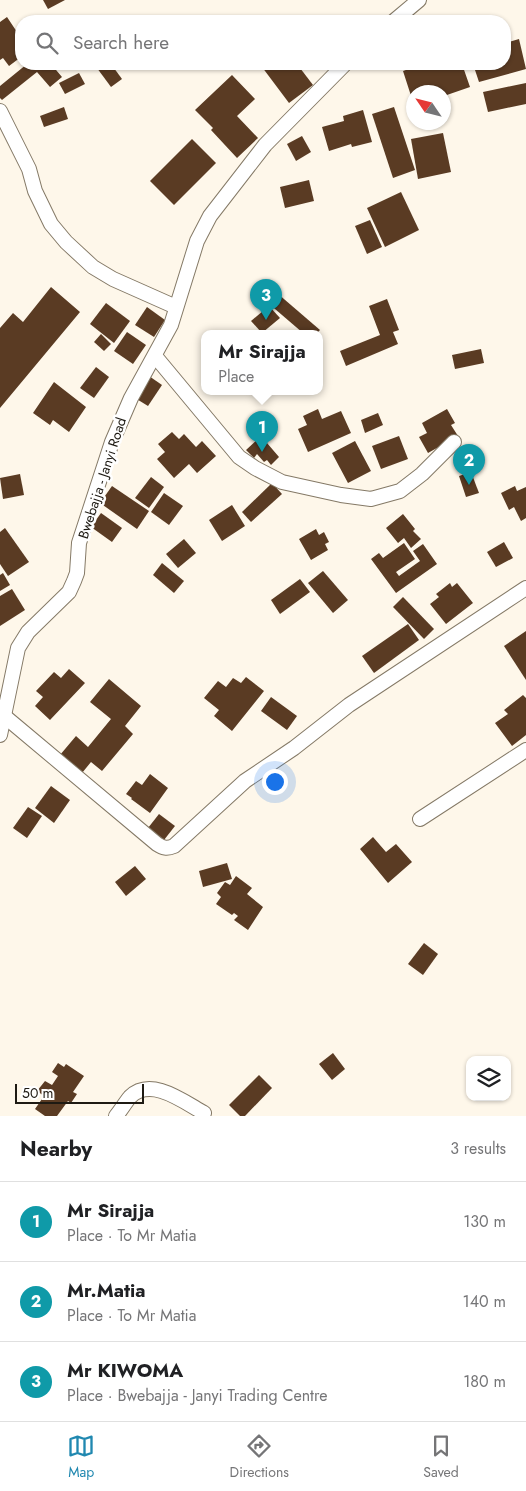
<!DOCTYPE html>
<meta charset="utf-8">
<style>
body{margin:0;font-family:Jost,sans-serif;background:#f6f6f6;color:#202124}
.controls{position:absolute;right:15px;bottom:15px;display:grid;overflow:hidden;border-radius:10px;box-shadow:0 1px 4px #0004}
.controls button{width:45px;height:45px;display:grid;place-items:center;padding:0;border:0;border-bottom:1px solid #e0e0e0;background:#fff;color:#202124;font:25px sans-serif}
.compass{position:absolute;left:406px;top:85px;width:45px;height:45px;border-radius:50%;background:#fff;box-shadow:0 1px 4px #0004;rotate:305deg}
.scale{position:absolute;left:15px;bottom:12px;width:129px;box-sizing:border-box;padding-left:5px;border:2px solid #1e1a13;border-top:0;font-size:14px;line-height:18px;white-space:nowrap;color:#1e1a13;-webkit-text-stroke:4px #fff;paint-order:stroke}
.you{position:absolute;left:274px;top:781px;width:18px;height:18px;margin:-12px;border:4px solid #fff;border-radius:50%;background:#1a73e8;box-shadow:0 0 0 8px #1a73e833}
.badge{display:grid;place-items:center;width:32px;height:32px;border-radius:50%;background:#2088b0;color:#fff;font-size:16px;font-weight:700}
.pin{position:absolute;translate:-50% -41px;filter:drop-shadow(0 1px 2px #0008)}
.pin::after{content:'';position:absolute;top:26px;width:18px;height:15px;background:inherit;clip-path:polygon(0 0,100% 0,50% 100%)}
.popup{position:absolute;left:201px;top:330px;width:122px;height:65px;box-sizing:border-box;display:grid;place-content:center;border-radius:10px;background:#fff;filter:drop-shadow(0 1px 4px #0005);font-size:16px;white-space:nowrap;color:#757577}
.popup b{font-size:19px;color:#202124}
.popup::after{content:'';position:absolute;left:50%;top:100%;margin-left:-10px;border:10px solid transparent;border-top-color:#fff}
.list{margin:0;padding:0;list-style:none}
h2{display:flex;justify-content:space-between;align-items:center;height:65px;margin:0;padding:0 20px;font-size:21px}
h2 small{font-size:16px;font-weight:400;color:#757577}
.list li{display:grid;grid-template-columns:32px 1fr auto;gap:15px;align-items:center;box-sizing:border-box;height:80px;padding:0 20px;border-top:1px solid #e0e0e0}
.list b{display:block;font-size:19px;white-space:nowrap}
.list p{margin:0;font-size:16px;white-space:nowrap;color:#757577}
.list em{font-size:16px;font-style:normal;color:#757577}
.icon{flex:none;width:28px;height:28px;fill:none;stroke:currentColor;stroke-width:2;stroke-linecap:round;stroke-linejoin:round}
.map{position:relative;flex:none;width:526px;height:1116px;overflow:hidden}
.search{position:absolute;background:#fff;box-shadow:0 1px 4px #0004;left:15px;right:15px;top:15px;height:55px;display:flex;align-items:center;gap:12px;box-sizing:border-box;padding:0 18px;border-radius:20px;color:#757577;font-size:19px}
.sheet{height:305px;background:#fff}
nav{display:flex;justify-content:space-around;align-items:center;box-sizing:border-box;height:70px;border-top:1px solid #e0e0e0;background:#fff;font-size:14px;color:#757577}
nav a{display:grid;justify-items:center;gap:2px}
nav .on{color:#2088b0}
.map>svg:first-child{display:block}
</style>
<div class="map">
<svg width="526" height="1116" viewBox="0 0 526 1116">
<rect width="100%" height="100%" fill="#fef7ea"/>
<!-- building -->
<g fill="#5a3b23">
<polygon points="43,0 65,0 48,9"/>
<polygon points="7,17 21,38 21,57 9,66 3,58 0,60 0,22"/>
<polygon points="519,39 526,69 479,82 473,64 505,64 505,43"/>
<polygon points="27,64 51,64 62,77 50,87 37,72 2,100 0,98 0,86"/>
<polygon points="94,64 111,64 122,79 111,87"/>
<polygon points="266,64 297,64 313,85 289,103 262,67"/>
<polygon points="423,64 462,64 470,87 444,96 444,92 414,92 413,102 403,71"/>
<polygon points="79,73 85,84 65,94 59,83"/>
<polygon points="232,75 255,99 237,116 258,138 237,158 211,130 213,128 195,110"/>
<polygon points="526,83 526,104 488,112 483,92"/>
<polygon points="64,107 68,119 44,127 40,116"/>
<polygon points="394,107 415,170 393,178 372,114"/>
<polygon points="363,110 372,142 352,147 351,144 329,151 322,127 344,121 343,116"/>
<polygon points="443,133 451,172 418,179 411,139"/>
<polygon points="302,136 311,152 296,161 287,144"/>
<polygon points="192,139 216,163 174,205 150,181"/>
<polygon points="309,180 314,201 285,208 280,187"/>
<polygon points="401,192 419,230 385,247 367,208"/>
<polygon points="370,220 382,247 367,254 355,226"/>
<polygon points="51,287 80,312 0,408 0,328 13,313 23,322"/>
<polygon points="270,287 320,330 317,333 303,333 261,297"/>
<polygon points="387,299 399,330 393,332 398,344 346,366 340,351 380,335 369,306"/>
<polygon points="106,303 130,321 114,343 90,324"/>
<polygon points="269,306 280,318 262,333 251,321"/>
<polygon points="147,307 165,320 154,337 135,325"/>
<polygon points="127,332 146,345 133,364 114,351"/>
<polygon points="101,334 111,344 104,351 94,342"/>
<polygon points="481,349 484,363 455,369 452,355"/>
<polygon points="96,367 109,377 94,398 80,388"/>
<polygon points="149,376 162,385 148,406 135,398"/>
<polygon points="54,382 86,407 69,432 53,420 50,425 33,413"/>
<polygon points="318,409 322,419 341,411 351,433 308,452 298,429 307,425 303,416"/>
<polygon points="447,409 455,423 451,425 458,436 428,453 419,437 427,433 422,423"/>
<polygon points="378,413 383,425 365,433 361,420"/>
<polygon points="172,432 179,439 184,434 196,447 202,441 216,456 197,473 189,464 174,478 157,459 165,452 158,444"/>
<polygon points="261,436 279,457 271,465 267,460 264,462 257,454 254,458 246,450"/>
<polygon points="399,436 408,459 381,469 372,446"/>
<polygon points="355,441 371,471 348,483 332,453"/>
<polygon points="471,472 479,493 466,497 459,476"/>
<polygon points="20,474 24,495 3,499 0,478"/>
<polygon points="151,477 164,487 149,508 135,498"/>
<polygon points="272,483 282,494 251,522 242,512"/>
<polygon points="112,486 149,511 137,529 100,503"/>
<polygon points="515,486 517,491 526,487 526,518 521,521 514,507 509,510 501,493"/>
<polygon points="164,493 183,506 169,525 151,512"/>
<polygon points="232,505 245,526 222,541 209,520"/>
<polygon points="101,513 122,528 112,542 91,527"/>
<polygon points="403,514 415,529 413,531 421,539 411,548 404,538 398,543 386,528"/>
<polygon points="5,528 29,562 8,576 0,564 0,532"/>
<polygon points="316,529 319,535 324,532 329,542 325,544 328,550 311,560 299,539"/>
<polygon points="184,539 196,553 178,568 166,554"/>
<polygon points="504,542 513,558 496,567 487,552"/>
<polygon points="404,543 415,559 396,572 399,576 420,561 413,551 423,544 437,564 396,593 371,559 379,553 383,558"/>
<polygon points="162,563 184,581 174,593 153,575"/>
<polygon points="323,571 348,600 333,613 308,583"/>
<polygon points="3,573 10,585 0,591 0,575"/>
<polygon points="300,579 310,592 280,614 271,600"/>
<polygon points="450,583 452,587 457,583 473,603 446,624 430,604 439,597 436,594"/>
<polygon points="12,589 25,610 0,626 0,596"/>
<polygon points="403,597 434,629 424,639 393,607"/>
<polygon points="408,624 419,640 374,673 362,656"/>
<polygon points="526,631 526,680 504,646"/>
<polygon points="69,669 85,683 50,720 35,706 43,697 36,691 54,672 61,678"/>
<polygon points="246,677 264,691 232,731 214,716 219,710 204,698 218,681 226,687 233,678 241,683"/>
<polygon points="109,679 141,706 125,726 133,734 102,771 91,762 82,773 60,755 76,736 88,747 111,719 90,702"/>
<polygon points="523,695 526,698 526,735 512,746 495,723 508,714 504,710"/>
<polygon points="271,697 297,716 287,730 261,711"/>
<polygon points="150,774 168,788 150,813 131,799 132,798 126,794 136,781 142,785"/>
<polygon points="51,786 70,800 54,823 35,808"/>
<polygon points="28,807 42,816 27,838 13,828"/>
<polygon points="159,814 175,826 164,840 148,828"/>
<polygon points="373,837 386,852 396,844 412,862 388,883 360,849"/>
<polygon points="227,863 232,879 203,887 199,871"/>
<polygon points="135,866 146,879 126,896 115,882"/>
<polygon points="236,876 252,888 247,894 263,907 248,930 234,920 238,916 234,913 232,915 216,904 221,897 217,893 225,882 230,885"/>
<polygon points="424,943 438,954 423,975 408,964"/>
<polygon points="333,1053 345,1069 332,1080 319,1064"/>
<polygon points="58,1063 64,1067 66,1064 84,1076 73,1092 77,1094 71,1103 68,1101 57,1116 45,1116 35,1109 44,1096 37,1091 45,1081 52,1085 58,1076 52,1072"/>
<polygon points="259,1075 272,1088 245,1116 240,1116 229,1105"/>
</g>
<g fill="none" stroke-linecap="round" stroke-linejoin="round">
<defs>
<g id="minor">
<polyline points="394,21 419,0"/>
<polyline points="0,111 29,169 35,191 51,224 66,242 93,267 113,279 176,307"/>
<polyline points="155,356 239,457 255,468 282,482 341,495 371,499 400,491 422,474 454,442"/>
<path d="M3 715 157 844C163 848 167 849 174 846L245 781 294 748 349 705 526 588"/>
<polyline points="0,735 18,648 28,632 69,592 74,581 77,573 79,543 112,442 131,398 171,325 197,241 210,216 265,145 345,64"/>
<polyline points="420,819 526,750"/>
<path d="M116 1116C121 1110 125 1103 130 1097 151 1076 184 1102 204 1113"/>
</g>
</defs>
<!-- minor casing -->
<use href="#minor" stroke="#847966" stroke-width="16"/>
<!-- minor -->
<use href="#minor" stroke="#fff" stroke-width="14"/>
</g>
<g text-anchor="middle" stroke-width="5" stroke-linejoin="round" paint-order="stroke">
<!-- street labels -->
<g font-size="14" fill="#1e1a13" stroke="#fff">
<text transform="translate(102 478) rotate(-72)" y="5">Bwebajja - Janyi Road</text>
</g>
</g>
</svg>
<div class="controls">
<button><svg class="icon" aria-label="layers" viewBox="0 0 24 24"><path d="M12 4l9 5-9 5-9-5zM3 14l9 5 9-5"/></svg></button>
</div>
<svg class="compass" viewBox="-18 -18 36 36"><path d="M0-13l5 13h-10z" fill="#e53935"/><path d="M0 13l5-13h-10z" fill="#757577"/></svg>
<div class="scale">50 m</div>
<div class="you"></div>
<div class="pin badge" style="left:262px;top:452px;background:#0f9aa8">1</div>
<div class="popup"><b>Mr Sirajja</b>Place</div>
<div class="pin badge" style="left:469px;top:485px;background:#0f9aa8">2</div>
<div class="pin badge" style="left:266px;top:320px;background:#0f9aa8">3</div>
<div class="search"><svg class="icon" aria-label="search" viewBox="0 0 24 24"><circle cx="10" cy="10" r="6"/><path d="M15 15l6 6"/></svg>Search here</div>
</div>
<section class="sheet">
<h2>Nearby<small>3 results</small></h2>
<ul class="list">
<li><span class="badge" style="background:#0f9aa8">1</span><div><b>Mr Sirajja</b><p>Place · To Mr Matia</p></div><em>130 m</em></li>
<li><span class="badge" style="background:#0f9aa8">2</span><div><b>Mr.Matia</b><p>Place · To Mr Matia</p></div><em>140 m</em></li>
<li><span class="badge" style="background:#0f9aa8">3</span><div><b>Mr KIWOMA</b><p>Place · Bwebajja - Janyi Trading Centre</p></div><em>180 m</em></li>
</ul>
</section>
<nav>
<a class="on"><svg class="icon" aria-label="map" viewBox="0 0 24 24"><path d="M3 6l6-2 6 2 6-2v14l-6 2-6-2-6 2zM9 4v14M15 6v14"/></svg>Map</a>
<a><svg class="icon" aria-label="directions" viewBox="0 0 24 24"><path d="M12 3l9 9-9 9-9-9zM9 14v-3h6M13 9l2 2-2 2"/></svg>Directions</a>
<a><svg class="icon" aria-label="saved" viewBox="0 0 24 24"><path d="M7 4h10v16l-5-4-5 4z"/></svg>Saved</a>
</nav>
